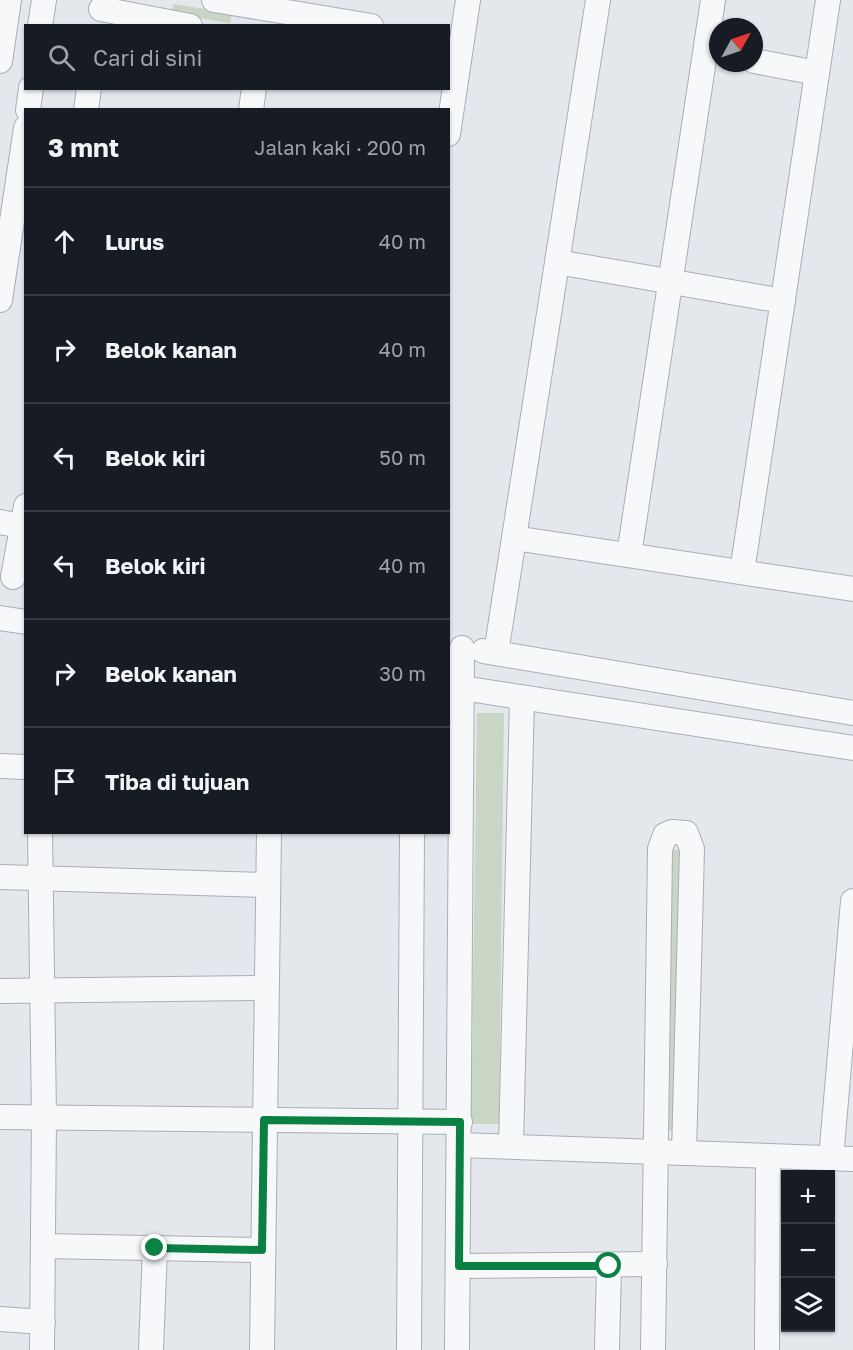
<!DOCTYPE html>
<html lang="id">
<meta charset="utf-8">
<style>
body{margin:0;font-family:"Golos Text",sans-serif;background:#20242c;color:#f1f3f6}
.controls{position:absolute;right:18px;bottom:18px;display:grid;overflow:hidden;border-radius:0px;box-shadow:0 2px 4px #0004}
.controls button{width:54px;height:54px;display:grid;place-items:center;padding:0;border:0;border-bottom:2px solid #363941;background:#171b24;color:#f1f3f6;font:30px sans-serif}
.compass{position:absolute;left:709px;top:18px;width:54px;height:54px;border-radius:50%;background:#171b24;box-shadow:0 2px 4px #0004;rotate:50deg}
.stop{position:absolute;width:18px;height:18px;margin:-14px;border:4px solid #0b8043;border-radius:50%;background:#fff}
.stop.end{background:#0b8043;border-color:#fff;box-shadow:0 2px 6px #0008}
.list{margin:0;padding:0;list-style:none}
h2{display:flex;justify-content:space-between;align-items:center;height:78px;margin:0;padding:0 24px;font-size:26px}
h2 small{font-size:20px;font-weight:400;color:#9ea1a6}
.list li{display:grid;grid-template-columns:39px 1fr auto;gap:18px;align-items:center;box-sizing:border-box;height:108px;padding:0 24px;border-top:2px solid #363941}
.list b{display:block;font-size:22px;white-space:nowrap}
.list em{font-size:20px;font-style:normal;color:#9ea1a6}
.icon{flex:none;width:33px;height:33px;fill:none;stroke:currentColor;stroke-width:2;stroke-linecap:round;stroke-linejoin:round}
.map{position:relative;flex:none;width:853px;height:1350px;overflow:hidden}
.search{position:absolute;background:#171b24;box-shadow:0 2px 4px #0004;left:24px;top:24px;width:426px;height:66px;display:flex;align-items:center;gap:15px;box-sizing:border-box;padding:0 21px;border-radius:0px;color:#9ea1a6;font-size:22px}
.panel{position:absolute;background:#171b24;box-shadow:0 2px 4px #0004;left:24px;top:108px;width:426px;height:726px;border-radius:0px}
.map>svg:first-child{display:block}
</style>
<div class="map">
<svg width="853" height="1350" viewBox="0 0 853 1350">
<rect width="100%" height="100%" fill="#e4e7ec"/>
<!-- green -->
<g fill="#c9d6c5">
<polygon points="173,4 232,13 230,23 172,14"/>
<polygon points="477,713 504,713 499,1124 471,1124"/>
<polygon points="669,850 682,850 675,1131 662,1130"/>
</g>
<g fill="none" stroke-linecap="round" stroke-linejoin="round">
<defs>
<g id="minor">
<polyline points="214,0 371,26"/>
<polyline points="101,9 190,26"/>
<polyline points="40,26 44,0"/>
<polyline points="0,61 9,0"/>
<polyline points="754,61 817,73"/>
<polyline points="28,110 31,88"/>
<polyline points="86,110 89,88"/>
<polyline points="251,110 254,88"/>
<polyline points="448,134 468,0"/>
<polyline points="557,262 783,301"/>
<polyline points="0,300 26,128"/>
<polyline points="0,522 26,527"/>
<polyline points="514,538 853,589"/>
<polyline points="629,555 713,0"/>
<polyline points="742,572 828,0"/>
<polyline points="13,577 26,506"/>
<polyline points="0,618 26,622"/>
<polyline points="483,651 853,713"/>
<polyline points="496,653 598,0"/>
<polyline points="462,688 853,748"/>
<polyline points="0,766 26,767"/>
<polyline points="40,832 44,1117 42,1350"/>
<polyline points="0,877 268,885"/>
<polyline points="0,991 266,988"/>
<polyline points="0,1117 460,1122"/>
<polyline points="460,1145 853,1159"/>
<polyline points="511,1146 522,698"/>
<polyline points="831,1159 853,901"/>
<polyline points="43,1246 262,1250"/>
<polyline points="459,1266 655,1264"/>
<polyline points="0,1319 43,1322"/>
<polyline points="151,1350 155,1248"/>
<polyline points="262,1350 269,832"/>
<polyline points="409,1350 412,832"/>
<polyline points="457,1350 462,648"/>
<polyline points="607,1350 609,1266"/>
<polyline points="653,1350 660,849 665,835 672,832 686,833 692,849 684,1153"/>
<polyline points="767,1350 768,1156"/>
</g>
</defs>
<!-- minor casing -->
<use href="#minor" stroke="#a9aeb7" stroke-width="26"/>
<!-- minor -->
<use href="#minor" stroke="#f7f8fa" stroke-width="24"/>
</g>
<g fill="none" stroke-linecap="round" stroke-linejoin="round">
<!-- route -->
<polyline stroke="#0b8043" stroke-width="8" points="155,1248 262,1250 264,1120 460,1122 459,1266 609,1266"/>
</g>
</svg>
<div class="controls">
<button>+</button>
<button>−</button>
<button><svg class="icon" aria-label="layers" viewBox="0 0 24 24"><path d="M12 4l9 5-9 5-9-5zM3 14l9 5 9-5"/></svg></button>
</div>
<svg class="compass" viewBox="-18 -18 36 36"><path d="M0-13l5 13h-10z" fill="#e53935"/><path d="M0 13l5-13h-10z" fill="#9ea1a6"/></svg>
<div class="stop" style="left:609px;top:1266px"></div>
<div class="stop end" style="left:155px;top:1248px"></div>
<div class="search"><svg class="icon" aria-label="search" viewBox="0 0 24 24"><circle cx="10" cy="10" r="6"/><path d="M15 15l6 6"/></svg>Cari di sini</div>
<section class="panel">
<h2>3 mnt<small>Jalan kaki · 200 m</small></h2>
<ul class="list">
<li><svg class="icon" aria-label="ahead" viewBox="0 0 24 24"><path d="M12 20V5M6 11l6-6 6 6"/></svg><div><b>Lurus</b></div><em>40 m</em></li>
<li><svg class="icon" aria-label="right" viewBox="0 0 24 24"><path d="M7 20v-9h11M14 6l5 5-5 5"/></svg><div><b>Belok kanan</b></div><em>40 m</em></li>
<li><svg class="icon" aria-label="left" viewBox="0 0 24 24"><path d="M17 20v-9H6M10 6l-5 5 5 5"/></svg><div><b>Belok kiri</b></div><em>50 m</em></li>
<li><svg class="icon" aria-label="left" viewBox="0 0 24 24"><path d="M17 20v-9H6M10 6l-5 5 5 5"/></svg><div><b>Belok kiri</b></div><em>40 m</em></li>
<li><svg class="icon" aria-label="right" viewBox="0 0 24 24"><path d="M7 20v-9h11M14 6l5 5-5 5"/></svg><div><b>Belok kanan</b></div><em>30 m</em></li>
<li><svg class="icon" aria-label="arrive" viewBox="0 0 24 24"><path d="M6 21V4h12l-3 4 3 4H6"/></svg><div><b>Tiba di tujuan</b></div></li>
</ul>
</section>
</div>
